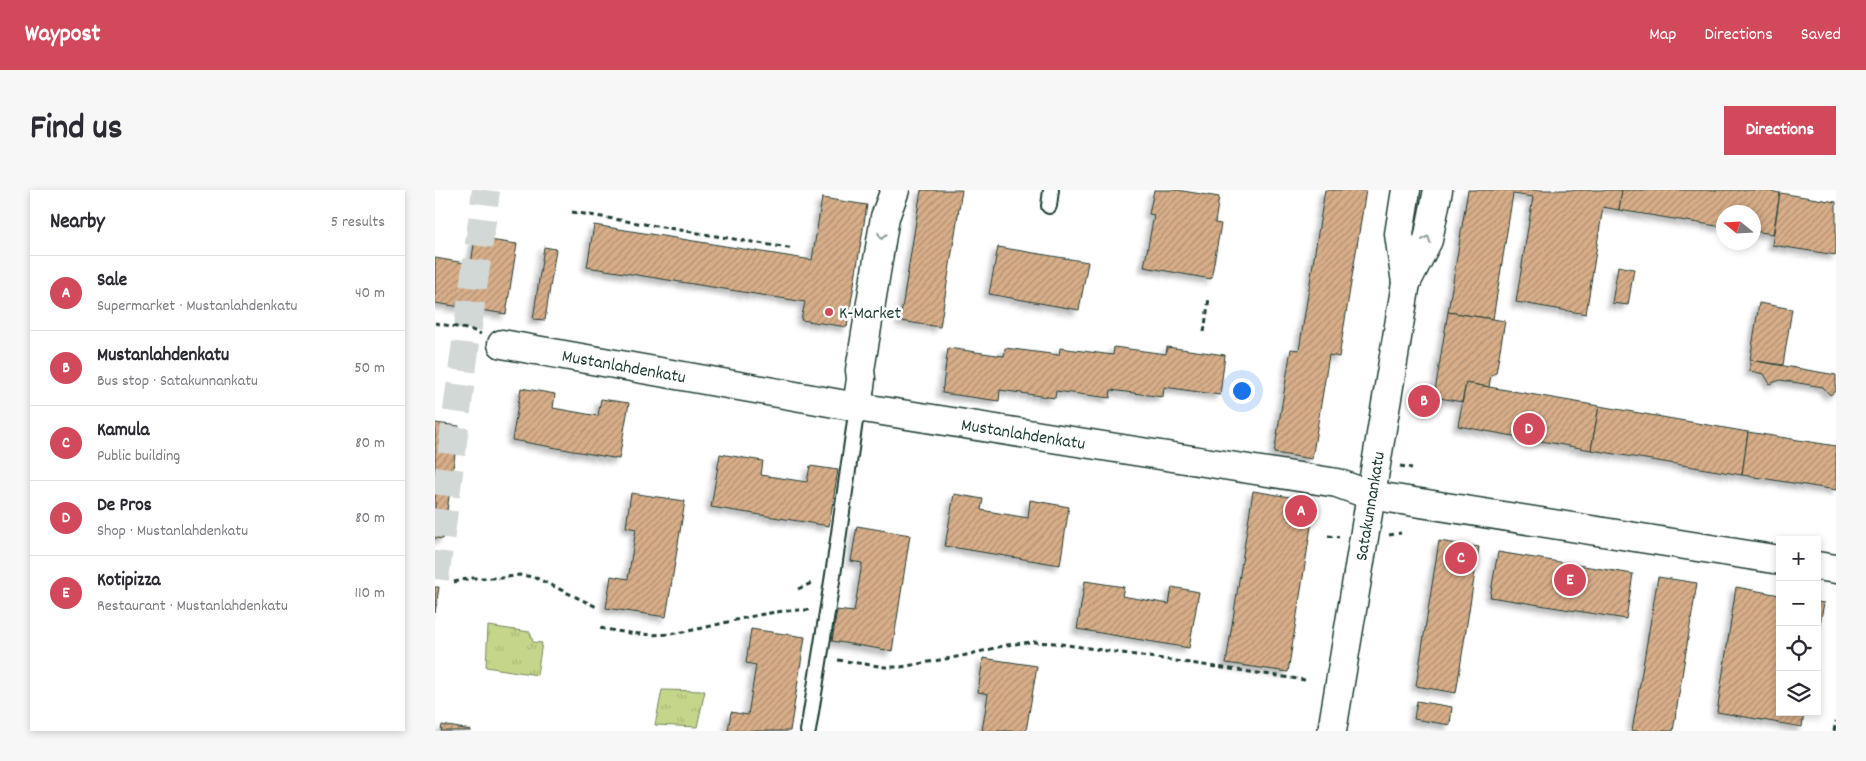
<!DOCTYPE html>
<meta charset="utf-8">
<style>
body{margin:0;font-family:Dekko,sans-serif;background:#f7f7f7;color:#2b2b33}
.controls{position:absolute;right:15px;bottom:15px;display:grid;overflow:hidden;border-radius:0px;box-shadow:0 2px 8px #0003}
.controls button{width:45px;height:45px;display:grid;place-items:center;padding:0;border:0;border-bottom:1px solid #e1e1e2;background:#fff;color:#2b2b33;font:25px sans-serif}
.compass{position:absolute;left:1281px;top:15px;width:45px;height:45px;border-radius:50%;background:#fff;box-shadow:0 2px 8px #0003;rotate:288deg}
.you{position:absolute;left:806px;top:200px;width:18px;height:18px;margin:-12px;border:4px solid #fff;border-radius:50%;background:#1a73e8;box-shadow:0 0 0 8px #1a73e833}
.badge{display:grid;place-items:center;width:32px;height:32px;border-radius:50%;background:#d1495b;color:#fff;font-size:16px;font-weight:700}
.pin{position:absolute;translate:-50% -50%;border:2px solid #fff;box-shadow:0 1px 5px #0006}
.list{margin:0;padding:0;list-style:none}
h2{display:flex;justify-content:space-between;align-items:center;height:65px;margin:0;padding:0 20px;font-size:21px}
h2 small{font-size:16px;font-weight:400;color:#7c7c81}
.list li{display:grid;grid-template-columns:32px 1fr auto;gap:15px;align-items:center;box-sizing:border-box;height:75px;padding:0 20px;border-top:1px solid #e1e1e2}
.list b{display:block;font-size:19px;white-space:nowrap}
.list p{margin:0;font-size:16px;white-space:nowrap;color:#7c7c81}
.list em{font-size:16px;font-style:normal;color:#7c7c81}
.icon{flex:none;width:28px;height:28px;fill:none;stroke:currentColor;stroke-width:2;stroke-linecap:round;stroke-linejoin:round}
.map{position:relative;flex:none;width:1401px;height:541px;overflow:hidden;border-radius:0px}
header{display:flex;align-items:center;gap:30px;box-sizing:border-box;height:70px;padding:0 25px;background:#d1495b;color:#fff}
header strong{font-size:24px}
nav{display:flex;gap:28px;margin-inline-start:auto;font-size:18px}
.intro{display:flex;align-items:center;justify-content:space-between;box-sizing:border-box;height:120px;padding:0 30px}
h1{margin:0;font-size:35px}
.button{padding:12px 22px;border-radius:0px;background:#d1495b;color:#fff;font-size:18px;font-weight:700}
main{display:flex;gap:30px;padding:0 30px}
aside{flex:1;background:#fff;border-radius:0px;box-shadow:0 2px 8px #0003}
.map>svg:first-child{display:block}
</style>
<header>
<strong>Waypost</strong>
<nav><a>Map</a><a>Directions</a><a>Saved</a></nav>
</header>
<div class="intro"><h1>Find us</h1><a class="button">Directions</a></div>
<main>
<aside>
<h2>Nearby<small>5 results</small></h2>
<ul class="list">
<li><span class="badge">A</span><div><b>Sale</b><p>Supermarket · Mustanlahdenkatu</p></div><em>40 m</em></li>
<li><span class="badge">B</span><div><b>Mustanlahdenkatu</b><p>Bus stop · Satakunnankatu</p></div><em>50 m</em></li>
<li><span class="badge">C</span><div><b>Kamula</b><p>Public building</p></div><em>80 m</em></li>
<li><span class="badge">D</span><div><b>De Pros</b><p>Shop · Mustanlahdenkatu</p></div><em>80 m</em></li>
<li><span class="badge">E</span><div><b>Kotipizza</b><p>Restaurant · Mustanlahdenkatu</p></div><em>110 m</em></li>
</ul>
</aside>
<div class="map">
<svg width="1401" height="541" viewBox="0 0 1401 541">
<defs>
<pattern id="park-tufts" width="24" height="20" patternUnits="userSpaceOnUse" patternTransform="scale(1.25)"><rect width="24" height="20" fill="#c5d58a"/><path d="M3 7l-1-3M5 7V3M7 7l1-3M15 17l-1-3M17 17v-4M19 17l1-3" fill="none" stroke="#a9b878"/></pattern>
<pattern id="building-hatch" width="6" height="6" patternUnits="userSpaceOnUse" patternTransform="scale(1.25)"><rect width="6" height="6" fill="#d8ae89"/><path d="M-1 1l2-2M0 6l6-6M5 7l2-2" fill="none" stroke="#af8f71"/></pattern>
<filter id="shadow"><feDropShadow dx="-4.5" dy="4.5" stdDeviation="2.5" flood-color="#0004"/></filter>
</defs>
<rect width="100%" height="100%" fill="#fff"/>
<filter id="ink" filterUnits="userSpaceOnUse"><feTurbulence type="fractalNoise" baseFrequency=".02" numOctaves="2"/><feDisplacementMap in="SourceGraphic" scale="10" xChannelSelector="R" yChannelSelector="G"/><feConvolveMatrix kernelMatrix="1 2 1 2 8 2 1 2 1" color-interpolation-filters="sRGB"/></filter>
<g filter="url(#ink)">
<!-- park -->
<g fill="url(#park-tufts)" stroke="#72895f">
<polygon points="53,436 95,442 98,452 107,453 102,485 51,477"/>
<polygon points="227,500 270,501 262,537 220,535"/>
</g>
<!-- building -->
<g fill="url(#building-hatch)" stroke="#1f3d34" filter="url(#shadow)">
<polygon points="486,0 527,0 505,137 465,131"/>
<polygon points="719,0 742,0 784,7 780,33 786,34 776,89 709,77 719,25 714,24"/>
<polygon points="890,0 931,0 904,167 894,165 877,269 839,263 856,159 864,160"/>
<polygon points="1033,0 1187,0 1184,20 1168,17 1151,124 1081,112 1098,7 1078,4 1058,129 1013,122"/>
<polygon points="1187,0 1325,0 1345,3 1338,44 1318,41 1318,22 1288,22 1288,37 1184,20"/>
<polygon points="1345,3 1401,12 1401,65 1337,55"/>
<polygon points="387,8 432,15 412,137 366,130 370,112 152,77 159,35 377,70"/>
<polygon points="40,48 82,54 71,124 0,113 0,68 36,74"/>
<polygon points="109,57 121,59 110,130 98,129"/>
<polygon points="563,57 653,72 644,120 554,104"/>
<polygon points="1183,76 1199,79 1193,115 1177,113"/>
<polygon points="1324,113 1357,119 1348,175 1315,170"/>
<polygon points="1013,122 1070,131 1061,183 1056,185 1054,197 1031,193 1027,212 999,207"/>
<polygon points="679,157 731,164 732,157 790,165 785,205 729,197 728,207 676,200 675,208 621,201 620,208 565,200 564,211 507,203 513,158 569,166 570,158 624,165 625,158 678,165"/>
<polygon points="1315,170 1401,185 1401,201 1395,205 1388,197 1345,190 1335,194 1329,184 1315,181"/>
<polygon points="1031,193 1164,216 1156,260 1023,236"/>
<polygon points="86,198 120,204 118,218 163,226 166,209 194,213 184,269 77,250"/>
<polygon points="1164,216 1313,242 1307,285 1156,260"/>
<polygon points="0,233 24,236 8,349 0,348"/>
<polygon points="1313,242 1401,256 1401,300 1307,285"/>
<polygon points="285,264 328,271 326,285 372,292 375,276 403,280 394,336 276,317"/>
<polygon points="818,301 880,311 853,482 791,473"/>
<polygon points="196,303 250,311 231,427 171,418 176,386 193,389 201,339 191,337"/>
<polygon points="519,304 548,309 546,320 593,328 595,310 634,317 625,375 510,356"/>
<polygon points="422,336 475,345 457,461 397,451 402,420 419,422 427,373 416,371"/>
<polygon points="1004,351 1044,357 1021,503 981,496"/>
<polygon points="1063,362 1198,384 1191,429 1055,407"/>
<polygon points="1223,387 1262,393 1238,541 1197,541"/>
<polygon points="650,391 689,397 687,406 734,414 737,397 764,402 754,458 642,439"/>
<polygon points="0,397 4,397 0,423"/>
<polygon points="1301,397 1345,405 1345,522 1369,522 1367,537 1282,522"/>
<polygon points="1382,412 1389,413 1382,449"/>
<polygon points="316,439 370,447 355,541 293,541 296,522 313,525 321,475 311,473"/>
<polygon points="548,468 602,476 591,541 547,541 553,504 543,502"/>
<polygon points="982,511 1017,517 1015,535 979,529"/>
<polygon points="7,535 36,540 36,541 6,541"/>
</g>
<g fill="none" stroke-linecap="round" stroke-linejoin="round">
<!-- highway-tunnel -->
<polyline stroke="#d2d8d6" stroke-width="28" stroke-dasharray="28 14" stroke-linecap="butt" points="0,389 51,0"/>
<defs>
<g id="lane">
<polyline points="614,16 616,0"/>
<polyline points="373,541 398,385 422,217"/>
</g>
<g id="street">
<path id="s1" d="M67 154 422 217 902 293 935 305 1345 370"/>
<polyline points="422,217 426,189 425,180 450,27 460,0"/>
<polyline points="1382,376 1401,379"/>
</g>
<g id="secondary">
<polyline points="971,93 993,50 1003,0"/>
<path id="s2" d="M897 541 971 93 964 44 971 0"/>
</g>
</defs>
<!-- lane casing -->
<use href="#lane" stroke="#1f3d34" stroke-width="18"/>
<!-- street casing -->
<use href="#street" stroke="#1f3d34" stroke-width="31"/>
<!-- secondary casing -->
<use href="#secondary" stroke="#1f3d34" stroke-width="31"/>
<!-- path -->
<g stroke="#1f3d34" stroke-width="3" stroke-dasharray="5 4" stroke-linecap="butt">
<polyline points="137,22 359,59"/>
<polyline points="0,133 37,140 46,144"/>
<polyline points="769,142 774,108"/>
<polyline points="965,276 977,278"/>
<polyline points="954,345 966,343"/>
<polyline points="893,346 904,347"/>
<polyline points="19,392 36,388 67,388 84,385 99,387 164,418"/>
<polyline points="363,399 379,392"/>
<path d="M165 438C191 443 216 447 242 443 286 436 328 419 374 420"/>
<polyline points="403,470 450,477 466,477 527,466 572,455 596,452 619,453 870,490"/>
<polyline points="1399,541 1401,531"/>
</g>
<!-- lane -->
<use href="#lane" stroke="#fff" stroke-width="14"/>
<!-- street -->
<use href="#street" stroke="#fff" stroke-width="28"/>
<!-- secondary -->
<use href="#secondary" stroke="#fff" stroke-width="28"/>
</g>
<!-- one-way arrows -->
<defs><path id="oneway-chevron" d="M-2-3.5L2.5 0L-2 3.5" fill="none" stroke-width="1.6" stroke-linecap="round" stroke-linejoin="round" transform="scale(1.25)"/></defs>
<g stroke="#8f9e9a">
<use href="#oneway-chevron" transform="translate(447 46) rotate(99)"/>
<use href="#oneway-chevron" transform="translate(992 49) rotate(-71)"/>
</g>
</g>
<!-- markers -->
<circle fill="#d1495b" stroke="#fff" stroke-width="2" cx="394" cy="122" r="5"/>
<g text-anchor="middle" stroke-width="5" stroke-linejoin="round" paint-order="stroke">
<!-- poi labels -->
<g font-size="18" fill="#1f3d34" stroke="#fff" text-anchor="start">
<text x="404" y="128">K-Market</text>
</g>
<!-- street labels -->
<g font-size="18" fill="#1f3d34" stroke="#fff">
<text dy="6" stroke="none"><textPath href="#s1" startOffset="124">Mustanlahdenkatu</textPath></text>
<text dy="6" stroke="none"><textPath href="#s1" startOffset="529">Mustanlahdenkatu</textPath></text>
<text dy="6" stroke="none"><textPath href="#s2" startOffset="228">Satakunnankatu</textPath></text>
</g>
</g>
</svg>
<div class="controls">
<button>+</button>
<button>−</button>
<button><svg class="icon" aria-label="locate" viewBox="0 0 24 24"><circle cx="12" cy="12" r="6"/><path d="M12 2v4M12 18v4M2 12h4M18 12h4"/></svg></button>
<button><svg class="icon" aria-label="layers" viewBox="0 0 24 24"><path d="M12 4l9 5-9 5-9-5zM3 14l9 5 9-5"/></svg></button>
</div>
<svg class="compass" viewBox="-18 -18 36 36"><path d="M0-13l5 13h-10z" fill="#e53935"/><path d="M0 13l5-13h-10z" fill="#7c7c81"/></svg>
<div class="you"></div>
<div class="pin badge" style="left:866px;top:321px">A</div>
<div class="pin badge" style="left:989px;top:211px">B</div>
<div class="pin badge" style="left:1026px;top:368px">C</div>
<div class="pin badge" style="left:1094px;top:239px">D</div>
<div class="pin badge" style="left:1135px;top:390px">E</div>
</div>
</main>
